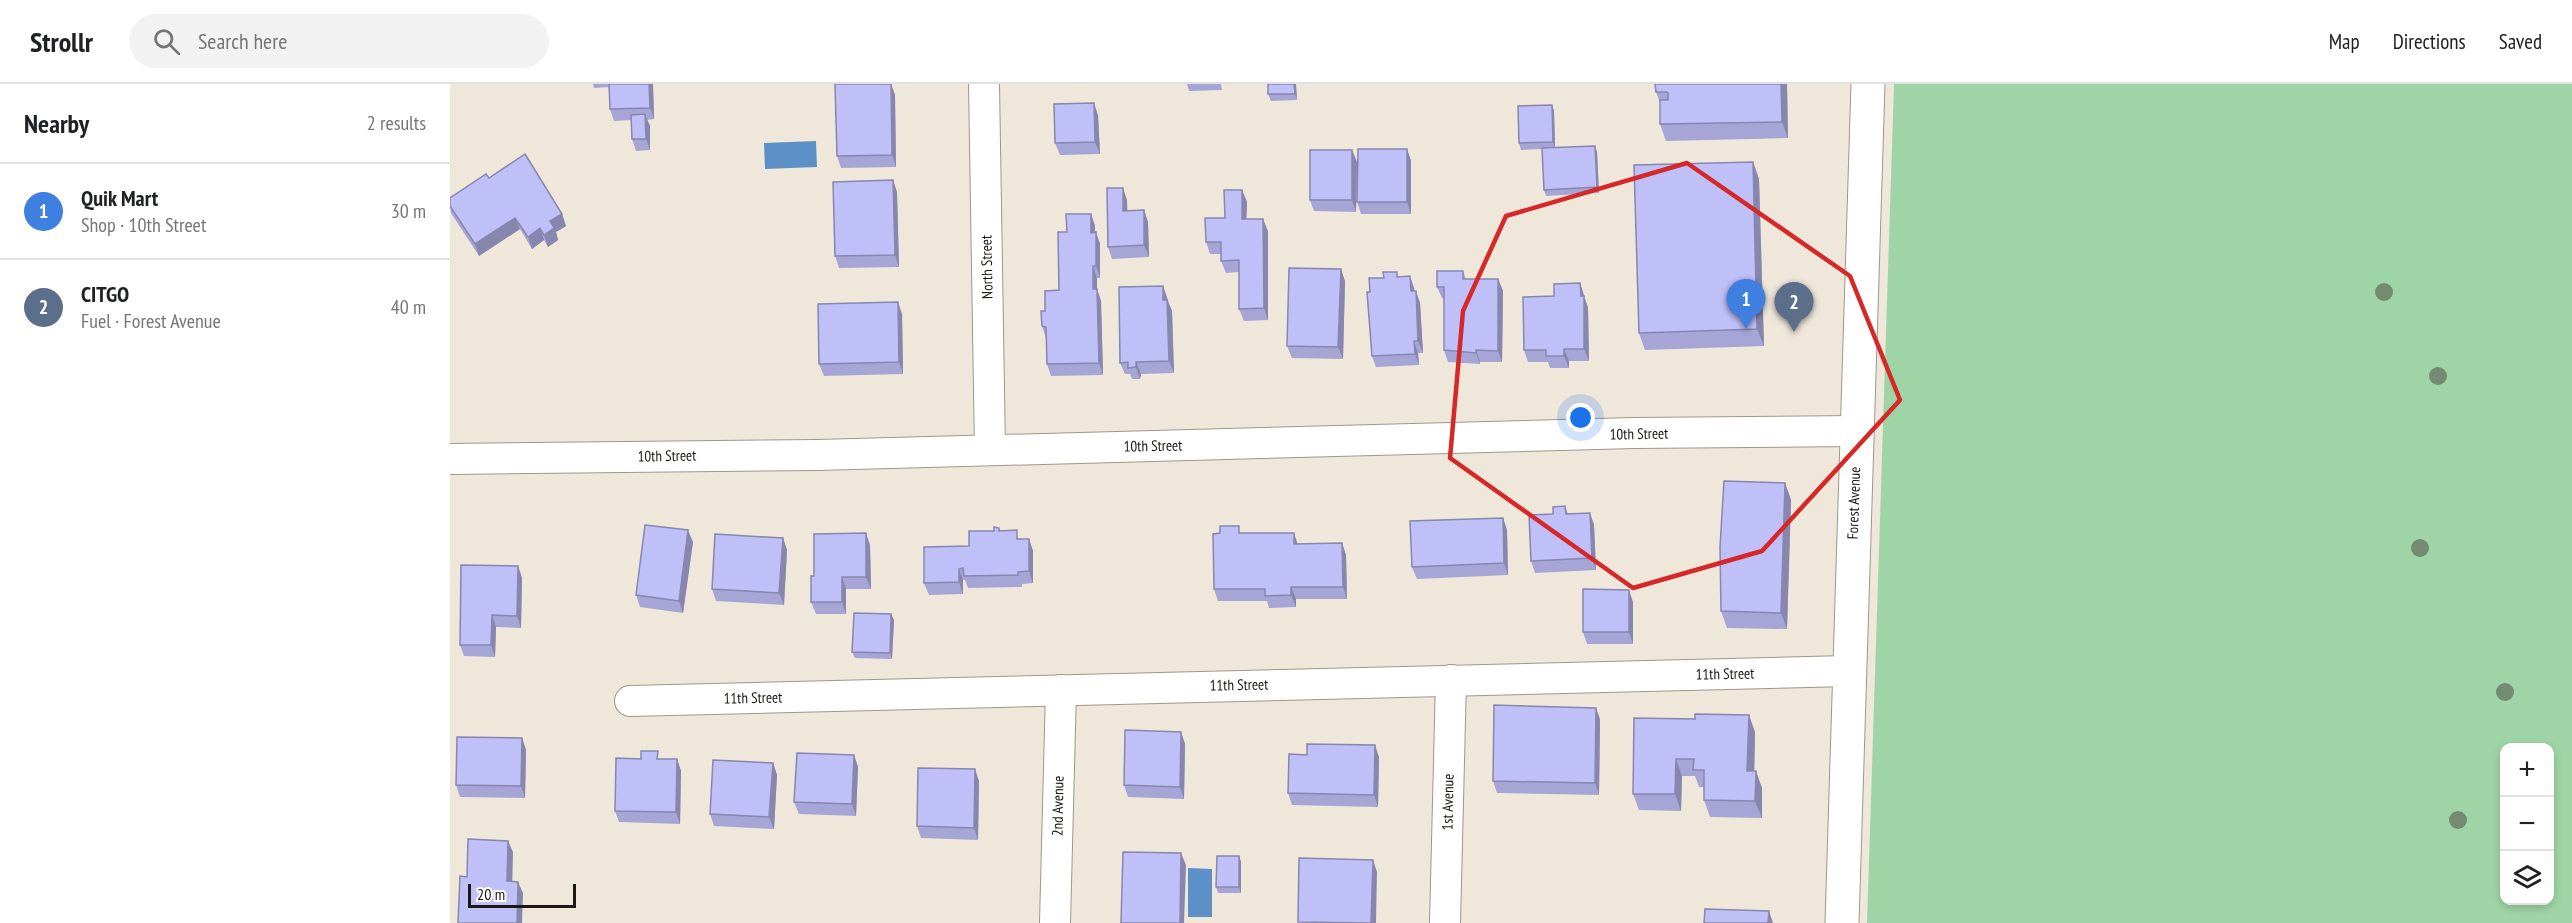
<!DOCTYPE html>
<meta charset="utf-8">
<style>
body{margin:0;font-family:"PT Sans Narrow",sans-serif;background:#f2f2f2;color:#202124}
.controls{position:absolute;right:18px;bottom:18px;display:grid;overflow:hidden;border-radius:12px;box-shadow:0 3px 9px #0003}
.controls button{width:54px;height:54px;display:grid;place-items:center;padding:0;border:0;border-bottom:2px solid #e0e0e0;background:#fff;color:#202124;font:30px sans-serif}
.scale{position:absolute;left:18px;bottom:15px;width:108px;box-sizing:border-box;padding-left:6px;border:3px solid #1b1713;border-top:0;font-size:16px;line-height:21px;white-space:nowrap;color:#1b1713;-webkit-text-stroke:4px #fff;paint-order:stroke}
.you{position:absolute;left:1131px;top:334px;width:21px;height:21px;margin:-15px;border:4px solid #fff;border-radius:50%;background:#1a73e8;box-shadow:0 0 0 9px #1a73e833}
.badge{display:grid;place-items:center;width:39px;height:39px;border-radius:50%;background:#d93025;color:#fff;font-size:20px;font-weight:700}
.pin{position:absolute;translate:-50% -50px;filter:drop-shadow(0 2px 3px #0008)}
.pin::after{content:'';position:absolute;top:32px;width:21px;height:18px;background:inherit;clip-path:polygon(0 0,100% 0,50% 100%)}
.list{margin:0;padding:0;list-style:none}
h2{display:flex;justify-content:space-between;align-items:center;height:78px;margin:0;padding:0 24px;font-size:26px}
h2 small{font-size:20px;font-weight:400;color:#757577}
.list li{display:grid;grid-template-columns:39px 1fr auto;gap:18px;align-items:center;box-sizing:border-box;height:96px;padding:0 24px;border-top:2px solid #e0e0e0}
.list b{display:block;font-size:22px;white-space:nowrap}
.list p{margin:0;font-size:20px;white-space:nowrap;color:#757577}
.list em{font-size:20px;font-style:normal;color:#757577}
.icon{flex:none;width:33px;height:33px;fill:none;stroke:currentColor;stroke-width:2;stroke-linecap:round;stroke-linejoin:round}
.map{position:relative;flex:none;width:2122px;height:839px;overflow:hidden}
header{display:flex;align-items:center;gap:36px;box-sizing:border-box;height:84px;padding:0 30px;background:#fff;border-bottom:2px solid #e0e0e0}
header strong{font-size:28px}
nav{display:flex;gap:33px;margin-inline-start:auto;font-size:21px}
.search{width:420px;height:54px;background:#f2f2f2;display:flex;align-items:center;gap:15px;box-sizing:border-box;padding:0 21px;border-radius:33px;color:#757577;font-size:22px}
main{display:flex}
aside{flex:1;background:#fff}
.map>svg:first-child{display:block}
</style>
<header>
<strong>Strollr</strong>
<div class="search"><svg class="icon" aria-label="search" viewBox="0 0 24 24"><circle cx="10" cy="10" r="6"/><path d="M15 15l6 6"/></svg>Search here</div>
<nav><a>Map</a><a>Directions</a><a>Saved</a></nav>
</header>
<main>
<aside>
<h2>Nearby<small>2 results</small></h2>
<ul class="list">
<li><span class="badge" style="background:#3f7fe0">1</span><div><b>Quik Mart</b><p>Shop · 10th Street</p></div><em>30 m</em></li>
<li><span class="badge" style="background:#5c6f8a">2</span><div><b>CITGO</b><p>Fuel · Forest Avenue</p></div><em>40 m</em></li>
</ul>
</aside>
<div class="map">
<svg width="2122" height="839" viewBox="0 0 2122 839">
<rect width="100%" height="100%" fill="#f0e7db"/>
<!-- green -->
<path fill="#9fd5a6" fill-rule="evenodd" d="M1444 0H2122V839H1417ZM2054 664H2100V816H2054Z"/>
<!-- water -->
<g fill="#5c90c7">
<polygon points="366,57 367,83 315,85 314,59"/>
<polygon points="738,784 762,785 762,833 738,833"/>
</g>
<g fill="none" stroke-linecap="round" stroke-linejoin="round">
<defs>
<g id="minor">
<polyline points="534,0 540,366"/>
<polyline points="0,375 368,371 1184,349 1406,347"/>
<polyline points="180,617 1398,587"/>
<polyline points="605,839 611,606"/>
<polyline points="995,839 1001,596"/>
</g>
<polyline id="secondary" points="1392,839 1418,0"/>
</defs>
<!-- minor casing -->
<use href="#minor" stroke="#9f978b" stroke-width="32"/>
<!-- secondary casing -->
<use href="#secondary" stroke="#9f978b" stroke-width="35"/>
<!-- minor -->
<use href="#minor" stroke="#fff" stroke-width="30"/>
<!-- secondary -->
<use href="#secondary" stroke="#fff" stroke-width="33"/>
</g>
<!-- trees -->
<g fill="#748a71">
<circle cx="1934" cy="208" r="9"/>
<circle cx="1988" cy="292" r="9"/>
<circle cx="1970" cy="464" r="9"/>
<circle cx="2055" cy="608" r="9"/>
<circle cx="2008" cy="736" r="9"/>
</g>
<!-- wall -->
<g fill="#a5a5d6">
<polygon points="143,0 203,0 204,35 197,36 200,42 200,66 186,67 182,55 181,36 164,37 160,25 159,3 144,4"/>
<polygon points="385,0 441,0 445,11 446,83 391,84 387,72"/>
<polygon points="737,0 771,0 772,6 739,7"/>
<polygon points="818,0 846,0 847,16 821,17 818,10"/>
<polygon points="1337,0 1338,54 1216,57 1210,40 1210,19 1206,8"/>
<polygon points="1102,21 1104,27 1105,64 1147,68 1149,109 1096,112 1094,106 1092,65 1071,66 1069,59"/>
<polygon points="648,31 650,70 610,71 605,59"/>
<polygon points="957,65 961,77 961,130 911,130 907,118"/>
<polygon points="902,66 907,78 906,128 864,127 860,116"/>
<polygon points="1303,78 1309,95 1314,262 1195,266 1189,249"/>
<polygon points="39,94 112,130 116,142 106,148 108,156 98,163 94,156 82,165 70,145 29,172 1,129 0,122"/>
<polygon points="792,106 797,118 796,135 818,147 818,236 794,237 789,225 789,188 776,189 771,177 771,170 760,170 756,158 775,134"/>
<polygon points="447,108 449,183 389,184 385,172"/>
<polygon points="677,116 677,127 694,126 698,138 699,173 662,175 658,163"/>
<polygon points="641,130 645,142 645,148 650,160 650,194 647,194 647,205 651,217 653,291 601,292 597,280 596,254 592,242 595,227 609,206 617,148"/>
<polygon points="1013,187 1016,195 1048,195 1053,207 1052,278 1030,278 1030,280 998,278 994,266 994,215 992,214 987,203"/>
<polygon points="949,192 964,204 965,207 970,219 973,269 968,269 969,281 926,283 922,272 920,208"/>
<polygon points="895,197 893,275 842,274 837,262"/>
<polygon points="1130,199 1138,224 1139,277 1119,277 1119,284 1100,284 1098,278 1078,278 1074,266 1104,212"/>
<polygon points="713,202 722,227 724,289 691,290 690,295 682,295 680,290 675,290 670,279"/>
<polygon points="452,230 453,290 374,292 369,280"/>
<polygon points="1335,399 1341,416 1337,545 1277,544 1271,527"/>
<polygon points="1115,422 1118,430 1140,429 1144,441 1146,486 1085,489 1081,477 1103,430"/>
<polygon points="1053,434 1057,446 1058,491 967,495 962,483"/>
<polygon points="549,444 550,447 570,455 579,455 583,467 583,499 572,500 572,503 518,504 515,496 513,496 513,510 479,511 474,499 519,462"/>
<polygon points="792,449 848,460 892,459 896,471 897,515 846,515 846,523 819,524 817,517 768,517 764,505"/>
<polygon points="333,454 337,466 334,521 266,517 262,505"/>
<polygon points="243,458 233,529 190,523 186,511"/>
<polygon points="420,461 421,505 396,505 396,530 366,530 361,518 364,492"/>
<polygon points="68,482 72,494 71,544 46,543 45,573 14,572 10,561"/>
<polygon points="1183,518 1183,560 1137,560 1133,548"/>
<polygon points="441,530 444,536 442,575 405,574 402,568"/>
<polygon points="1150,635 1149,711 1047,709 1043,697"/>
<polygon points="1245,635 1305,648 1304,687 1312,704 1312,734 1260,733 1254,716 1254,703 1249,703 1245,692 1232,692 1231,727 1189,726 1183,710"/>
<polygon points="731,648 735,660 734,715 678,713 674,701"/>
<polygon points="72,654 76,666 75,714 10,713 6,701"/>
<polygon points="404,671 408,683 406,732 349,730 344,718"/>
<polygon points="857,671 929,673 928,723 842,721 838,709"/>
<polygon points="191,675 227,675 231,687 230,740 169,738 165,727"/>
<polygon points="323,679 327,691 324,745 264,742 260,730"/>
<polygon points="529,697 528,756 471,754 467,742"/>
<polygon points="789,772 791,778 791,809 768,809 766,803"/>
</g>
<!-- shaded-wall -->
<g fill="#8686ae">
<polygon points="199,0 203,0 204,35 200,24"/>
<polygon points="441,0 445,11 446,83 442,71"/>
<polygon points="844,0 846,0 847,16 845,10"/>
<polygon points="1331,0 1337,0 1338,54 1332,38"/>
<polygon points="644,19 648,31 650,70 645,58"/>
<polygon points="1102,21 1104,27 1105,64 1103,58"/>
<polygon points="195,30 200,42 200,66 196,55"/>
<polygon points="1145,62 1147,68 1149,109 1147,103"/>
<polygon points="957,65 961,77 961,130 957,118"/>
<polygon points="902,66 907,78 906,128 902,116"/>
<polygon points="1303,78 1309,95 1314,262 1307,245"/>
<polygon points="443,96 447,108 449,183 445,171"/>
<polygon points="673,104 677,116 678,139 673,127"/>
<polygon points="792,106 797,118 796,147 792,135"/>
<polygon points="694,126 698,138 699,173 694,161"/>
<polygon points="112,130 116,142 106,148 108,156 98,163 94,151 100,137"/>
<polygon points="641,130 645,142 645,160 641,149"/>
<polygon points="65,134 70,145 29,172 25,160"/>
<polygon points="813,135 818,147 818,236 814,224"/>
<polygon points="90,144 94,156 82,165 78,153"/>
<polygon points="646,148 650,160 650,194 646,182"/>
<polygon points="643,182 647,194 647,205 651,217 653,291 649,279 643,205"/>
<polygon points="891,185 895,197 893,275 888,263"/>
<polygon points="960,192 964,204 965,219 961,207"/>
<polygon points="1048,195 1053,207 1052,278 1048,267"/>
<polygon points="1130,199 1138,224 1139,277 1134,265"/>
<polygon points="713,202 717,214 717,228 713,216"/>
<polygon points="966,207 970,219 973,269 968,257"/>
<polygon points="717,216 722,227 724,289 719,277"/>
<polygon points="448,218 452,230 453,290 449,278"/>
<polygon points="964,257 968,269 969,281 965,270"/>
<polygon points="1114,265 1119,277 1119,284 1114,272"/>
<polygon points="1026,266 1030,278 1030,280 1026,269"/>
<polygon points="686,278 691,290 690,295 686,283"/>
<polygon points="1335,399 1341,416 1337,545 1331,529"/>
<polygon points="1140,429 1144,441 1146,486 1142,474"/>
<polygon points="1053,434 1057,446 1058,491 1054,479"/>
<polygon points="238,446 243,458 233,529 229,517"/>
<polygon points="416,449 420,461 421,505 416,493"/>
<polygon points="844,449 848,461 844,460"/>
<polygon points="333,454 337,466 334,521 329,509"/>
<polygon points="579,455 583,467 583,499 579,487"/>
<polygon points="892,459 896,471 897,515 893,503"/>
<polygon points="68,482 72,494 71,544 67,532"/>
<polygon points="509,485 513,496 513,510 509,498"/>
<polygon points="392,493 396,505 396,530 392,518"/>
<polygon points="841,503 846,515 846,523 841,511"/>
<polygon points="1179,506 1183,518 1183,560 1179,548"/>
<polygon points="441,530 444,536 442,575 440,569"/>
<polygon points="42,531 46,543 45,573 41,561"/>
<polygon points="1146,624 1150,635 1149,711 1145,699"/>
<polygon points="1299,631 1305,648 1304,703 1297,687"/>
<polygon points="731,648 735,660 734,715 730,703"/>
<polygon points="72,654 76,666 75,714 71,702"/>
<polygon points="925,661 929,673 928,723 924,711"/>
<polygon points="404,671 408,683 406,732 402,720"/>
<polygon points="227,675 231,687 230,740 226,728"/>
<polygon points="1226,675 1232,692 1231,727 1225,710"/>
<polygon points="323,679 327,691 324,745 319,733"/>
<polygon points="525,685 529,697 528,756 524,744"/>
<polygon points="1306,687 1312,704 1312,734 1305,717"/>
<polygon points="58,757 63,768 62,809 57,797"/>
<polygon points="731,769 736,781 734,839 730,839"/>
<polygon points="789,772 791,778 791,809 789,803"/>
<polygon points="923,776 927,788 926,839 921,839"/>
<polygon points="68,798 73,809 72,839 67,839"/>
<polygon points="1319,827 1323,839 1318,839"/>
</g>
<!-- building -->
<g fill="#c0c0f9" stroke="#8686ae" stroke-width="1.5">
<polygon points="159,0 199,0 200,24 160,25"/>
<polygon points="385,0 441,0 442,71 387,72"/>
<polygon points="818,0 844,0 845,10 818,10"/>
<polygon points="1205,0 1331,0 1332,38 1210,40 1210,16 1218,16 1218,9 1217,8 1206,8"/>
<polygon points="644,19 645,58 605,59 604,20"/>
<polygon points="1102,21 1103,58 1069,59 1068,22"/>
<polygon points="195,30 196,55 182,55 181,31"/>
<polygon points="1145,62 1147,103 1094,106 1092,64"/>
<polygon points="908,65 957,65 957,118 907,118"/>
<rect x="860" y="66" width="42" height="50"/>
<polygon points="75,70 112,130 100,137 104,144 94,151 90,144 78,153 65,134 25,160 0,122 0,114 36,90 39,94"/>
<polygon points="1303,78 1307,245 1189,249 1184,81"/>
<polygon points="443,96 445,171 385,172 383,98"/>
<polygon points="657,104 673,104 673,127 694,126 694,161 658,163"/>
<polygon points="774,106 792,106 792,135 813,135 814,224 789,225 789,176 771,177 771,158 756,158 755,134 775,134"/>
<polygon points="616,130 641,130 641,149 646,148 646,182 643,182 643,205 647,205 649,279 597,280 596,243 592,242 591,227 595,227 595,207 609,206 608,148 617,148"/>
<polygon points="839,184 891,185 888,263 837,262"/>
<polygon points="987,187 1013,187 1013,195 1048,195 1048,267 1026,266 1026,269 994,266 994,203 987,203"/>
<polygon points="933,188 947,188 947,193 960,192 961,207 966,207 968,257 964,257 965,270 922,272 917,208 920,208 919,194 934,194"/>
<polygon points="1130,199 1131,212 1134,212 1134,265 1114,265 1114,272 1096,272 1096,266 1074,266 1073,213 1104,212 1104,200"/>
<polygon points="713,202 713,216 717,216 719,277 686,278 686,283 678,284 678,278 670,279 669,203"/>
<polygon points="448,218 449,278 369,280 368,220"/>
<polygon points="1274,397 1335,399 1331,529 1271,527 1270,463"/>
<polygon points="1115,422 1116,430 1140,429 1142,474 1081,477 1079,431 1103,430 1103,423"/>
<polygon points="1053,434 1054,479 962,483 960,437"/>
<polygon points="195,441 238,446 229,517 186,511"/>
<polygon points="770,442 789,442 789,449 844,449 844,460 892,459 893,503 841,503 841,511 815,512 815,505 764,505 763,450 770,449"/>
<polygon points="544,443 549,444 549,447 567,446 567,455 579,455 579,487 568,488 568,491 514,492 513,484 509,485 509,498 474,499 474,463 519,462 519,447 544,447"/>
<polygon points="416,449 416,493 392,493 392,518 361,518 361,492 364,492 364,450"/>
<polygon points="265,450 333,454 329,509 262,505"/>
<polygon points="11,481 68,482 67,532 42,531 41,561 10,561"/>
<polygon points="1133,505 1179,506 1179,548 1133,548"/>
<polygon points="404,529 441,530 440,569 402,568"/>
<polygon points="1044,621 1146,624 1145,699 1043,697"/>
<polygon points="1245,630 1299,631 1297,687 1306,687 1305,717 1254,716 1254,686 1243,686 1244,675 1226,675 1225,710 1183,710 1184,634 1245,635"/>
<polygon points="675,646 731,648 730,703 674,701"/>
<polygon points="7,653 72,654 71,702 6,701"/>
<polygon points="857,660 925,661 924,711 838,709 839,670 857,671"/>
<polygon points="191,667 208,667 207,675 227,675 226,728 165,727 166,674 191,675"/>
<polygon points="347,669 404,671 402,720 344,718"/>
<polygon points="263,676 323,679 319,733 260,730"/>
<polygon points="468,684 525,685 524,744 467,742"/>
<polygon points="18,755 58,757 57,797 68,798 67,839 8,839 10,792 17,793"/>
<polygon points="673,768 731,769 730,839 671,839"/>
<polygon points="767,772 789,772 789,803 766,803"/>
<polygon points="849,774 923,776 921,839 848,838"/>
<polygon points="1255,825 1319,827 1318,839 1254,839"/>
</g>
<!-- marked area -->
<path fill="none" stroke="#d62828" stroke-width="4.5" stroke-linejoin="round" d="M1237 79 1400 192 1450 316 1312 467 1183 504 1000 374 1013 227 1056 132Z"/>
<g text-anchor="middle" stroke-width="4.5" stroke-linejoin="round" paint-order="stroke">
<!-- street labels -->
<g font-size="15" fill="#1b1713" stroke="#fff">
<text transform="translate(537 183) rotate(-91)" y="5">North Street</text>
<text transform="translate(1189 350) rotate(-1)" y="5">10th Street</text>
<text transform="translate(703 362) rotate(-1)" y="5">10th Street</text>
<text transform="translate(217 372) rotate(-1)" y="5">10th Street</text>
<text transform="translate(1404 419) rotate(-88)" y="5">Forest Avenue</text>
<text transform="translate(1275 590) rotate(-1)" y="5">11th Street</text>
<text transform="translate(789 601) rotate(-1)" y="5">11th Street</text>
<text transform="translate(303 614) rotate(-1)" y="5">11th Street</text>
<text transform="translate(998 718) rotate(-89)" y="5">1st Avenue</text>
<text transform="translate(608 722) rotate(-89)" y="5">2nd Avenue</text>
</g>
</g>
</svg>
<div class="controls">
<button>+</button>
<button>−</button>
<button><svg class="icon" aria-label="layers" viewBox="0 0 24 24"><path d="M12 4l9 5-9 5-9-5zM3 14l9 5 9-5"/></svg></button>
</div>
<div class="scale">20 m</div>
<div class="you"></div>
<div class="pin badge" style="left:1296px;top:245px;background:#3f7fe0">1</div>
<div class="pin badge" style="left:1344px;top:248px;background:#5c6f8a">2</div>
</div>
</main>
